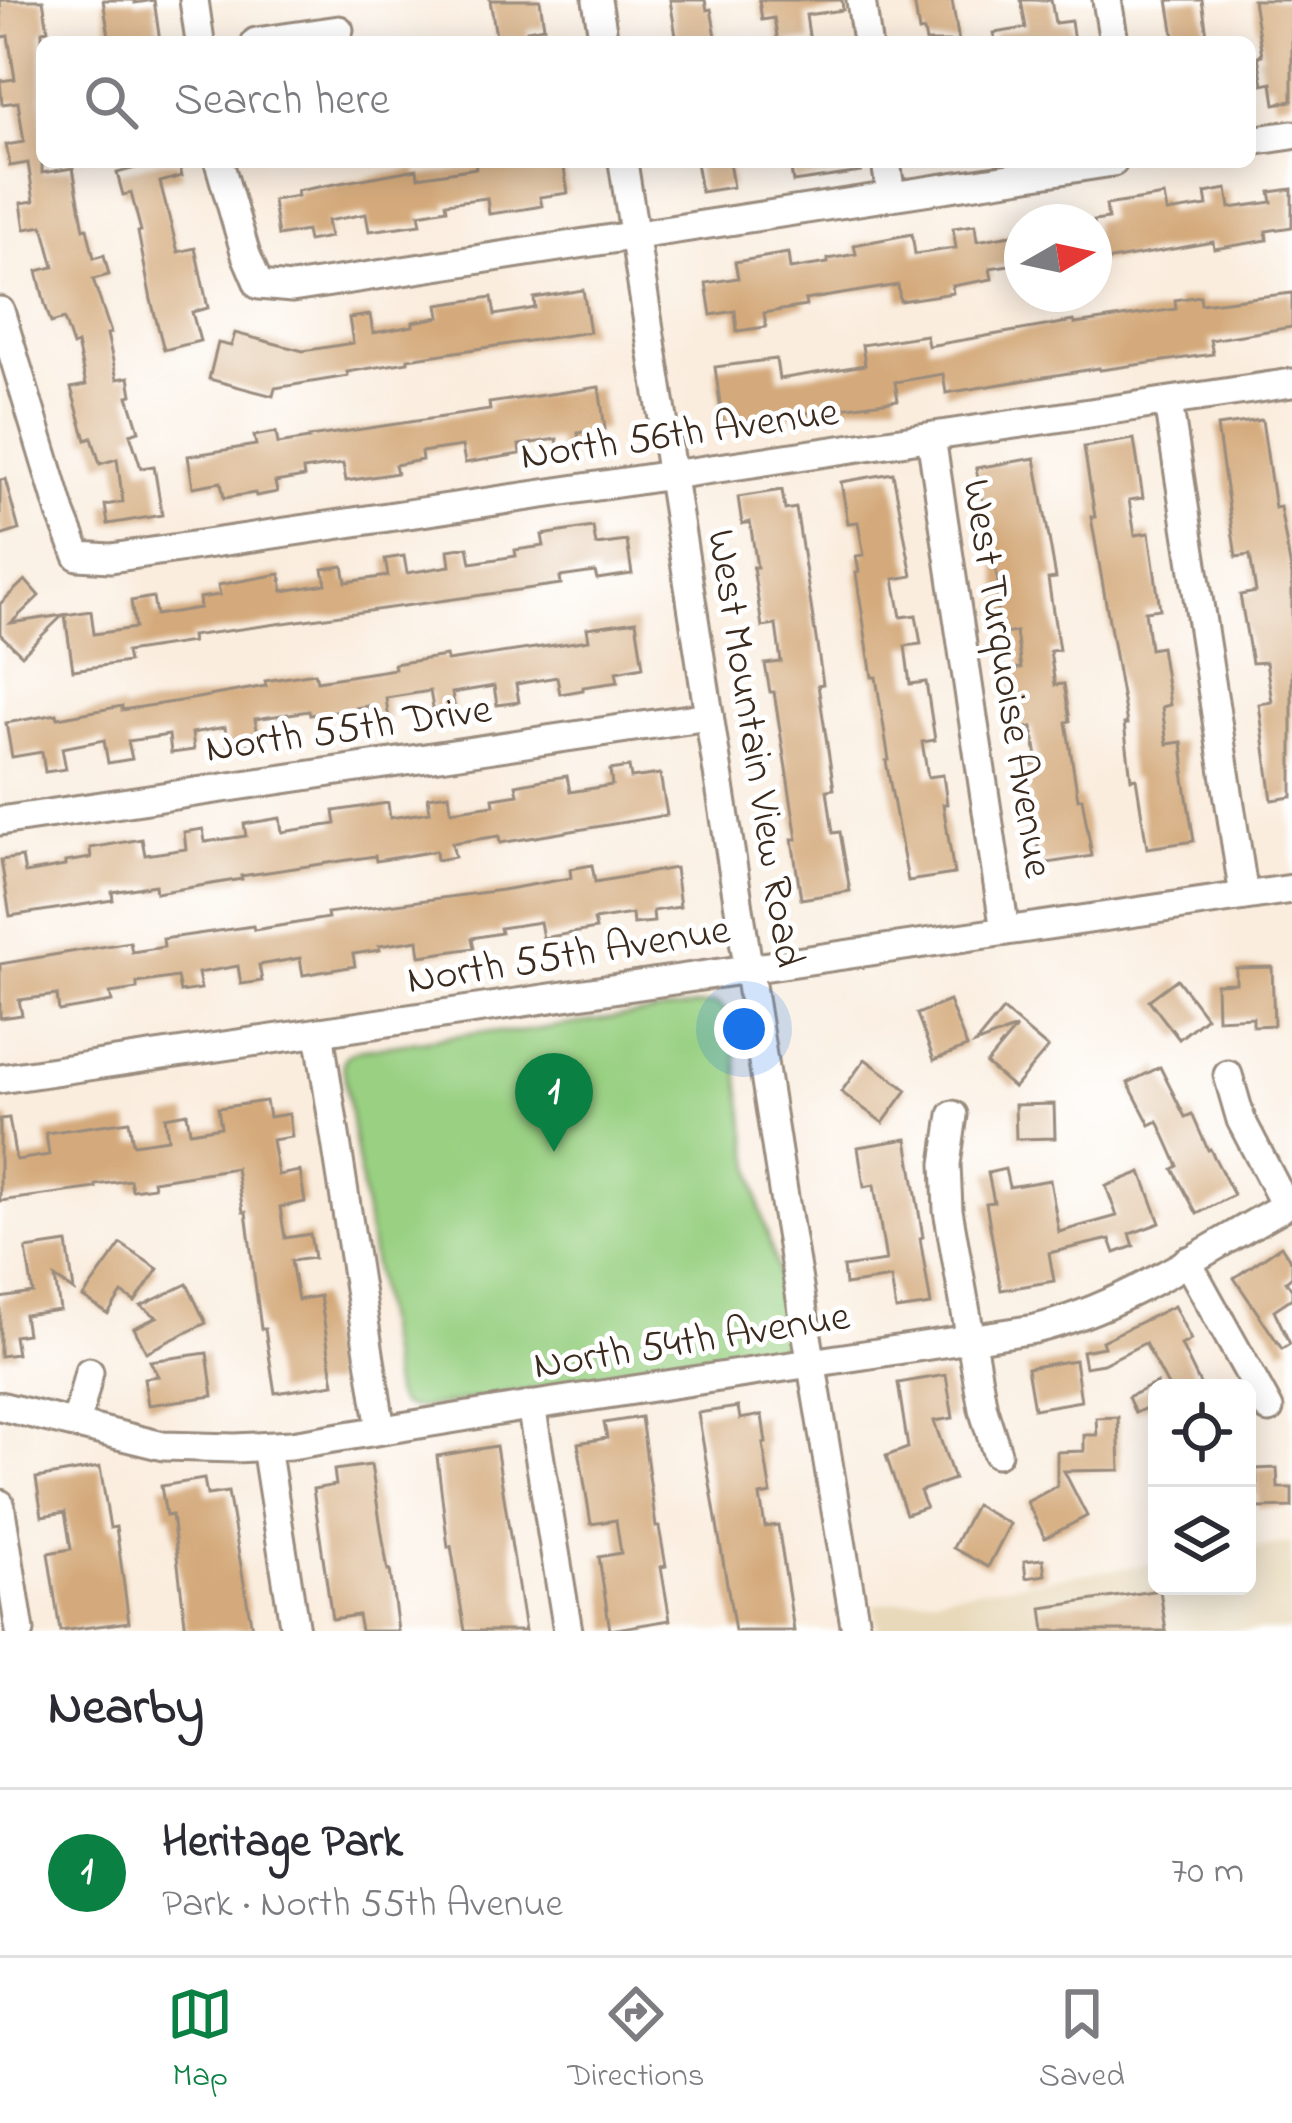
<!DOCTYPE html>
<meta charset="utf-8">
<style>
body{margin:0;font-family:"Indie Flower",sans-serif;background:#f7f7f7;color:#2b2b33}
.controls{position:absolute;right:36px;bottom:36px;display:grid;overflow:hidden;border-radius:18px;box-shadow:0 6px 30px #0003}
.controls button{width:108px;height:108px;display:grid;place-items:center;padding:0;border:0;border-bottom:3px solid #e1e1e2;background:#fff;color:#2b2b33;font:60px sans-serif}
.compass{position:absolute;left:1004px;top:204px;width:108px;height:108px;border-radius:50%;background:#fff;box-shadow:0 6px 30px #0003;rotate:81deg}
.you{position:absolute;left:744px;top:1029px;width:42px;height:42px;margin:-30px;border:9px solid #fff;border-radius:50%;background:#1a73e8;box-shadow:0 0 0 18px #1a73e833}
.badge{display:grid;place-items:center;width:78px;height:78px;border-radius:50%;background:#0b8043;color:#fff;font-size:39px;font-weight:700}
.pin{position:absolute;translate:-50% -99px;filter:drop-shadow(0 3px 6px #0008)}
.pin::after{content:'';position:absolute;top:63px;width:42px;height:36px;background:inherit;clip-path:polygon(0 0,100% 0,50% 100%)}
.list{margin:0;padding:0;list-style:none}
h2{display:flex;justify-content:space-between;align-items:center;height:156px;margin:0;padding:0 48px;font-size:51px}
h2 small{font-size:39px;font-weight:400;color:#7c7c81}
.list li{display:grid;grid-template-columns:78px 1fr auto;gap:36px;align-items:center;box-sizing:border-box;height:168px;padding:0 48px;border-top:3px solid #e1e1e2}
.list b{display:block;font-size:45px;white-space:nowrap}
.list p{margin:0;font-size:39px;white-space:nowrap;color:#7c7c81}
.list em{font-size:39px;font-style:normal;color:#7c7c81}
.icon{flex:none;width:66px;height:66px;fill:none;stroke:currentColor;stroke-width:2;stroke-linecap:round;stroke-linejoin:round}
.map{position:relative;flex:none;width:1292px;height:1631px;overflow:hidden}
.search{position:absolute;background:#fff;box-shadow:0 6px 30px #0003;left:36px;right:36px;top:36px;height:132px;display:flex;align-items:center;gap:30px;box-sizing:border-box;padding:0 42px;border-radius:18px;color:#7c7c81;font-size:45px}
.sheet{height:324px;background:#fff}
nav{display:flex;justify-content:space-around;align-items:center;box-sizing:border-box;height:168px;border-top:3px solid #e1e1e2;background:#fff;font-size:33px;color:#7c7c81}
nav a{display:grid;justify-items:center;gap:6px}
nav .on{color:#0b8043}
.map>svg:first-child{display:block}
</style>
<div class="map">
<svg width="1292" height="1631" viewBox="0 0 1292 1631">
<rect width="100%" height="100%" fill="#fff"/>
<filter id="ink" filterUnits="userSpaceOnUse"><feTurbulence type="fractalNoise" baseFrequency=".00833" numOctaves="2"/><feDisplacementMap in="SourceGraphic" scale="24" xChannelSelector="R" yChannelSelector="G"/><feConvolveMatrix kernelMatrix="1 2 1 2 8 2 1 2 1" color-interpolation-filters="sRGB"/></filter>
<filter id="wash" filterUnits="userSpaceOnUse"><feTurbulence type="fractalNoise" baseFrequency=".004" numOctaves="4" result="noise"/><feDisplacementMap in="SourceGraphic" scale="48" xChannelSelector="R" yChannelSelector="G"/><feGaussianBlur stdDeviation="2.7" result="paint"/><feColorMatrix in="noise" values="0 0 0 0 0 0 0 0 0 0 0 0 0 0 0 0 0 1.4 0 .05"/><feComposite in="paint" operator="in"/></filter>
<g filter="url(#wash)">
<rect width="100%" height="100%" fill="#faedde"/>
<!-- built -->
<polygon fill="#e8d9ba" points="1292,1543 1292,1631 879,1631 874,1605 1157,1563 1157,1586 1247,1586 1247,1549"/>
<!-- green -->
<path fill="#99d082" stroke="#6a7d50" stroke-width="3" d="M714 1003C727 1008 729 1015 732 1029 741 1088 747 1149 760 1208 768 1241 796 1316 782 1346L763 1353 421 1408C406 1408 398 1407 394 1392L347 1094 343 1063 346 1056 358 1050 480 1032H520Z"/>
<g id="blocks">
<!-- building -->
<g fill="#d4aa7b">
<polygon points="0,0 43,0 48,30 42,31 42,173 73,168 84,229 87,228 94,258 104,255 109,275 93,279 111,333 107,334 117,379 129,377 132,395 128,396 139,431 130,434 141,468 154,466 162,515 108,524 105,505 123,502 117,459 100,464 92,438 86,440 71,388 86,385 77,344 73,346 64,319 51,323 45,304 37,271 54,267 43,226 25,229 21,203 34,201 28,163 10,166 6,145 24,142 18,102 2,104 0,81 15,79 8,36 2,37"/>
<polygon points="103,0 135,0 135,3 154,0 160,42 110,42"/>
<polygon points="490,0 540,0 544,27 527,30 529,42 497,42"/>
<polygon points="670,0 705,0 707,10 711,9 717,42 677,42"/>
<polygon points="759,0 842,0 843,10 806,15 810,42 778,42 774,18 762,20"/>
<polygon points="914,0 952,0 959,42 926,42 924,31 919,32"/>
<polygon points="1021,0 1051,0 1055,23 1071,21 1074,42 995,42 994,33 1026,28"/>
<polygon points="1168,0 1202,0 1208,42 1175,42"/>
<polygon points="1253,0 1292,0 1292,101 1275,104 1272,83 1263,85 1258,56 1262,55"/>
<polygon points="157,162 178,162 182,176 160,182 178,252 195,248 208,308 192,312 200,341 164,350 151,300 138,232 141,231 131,193 123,195 117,173"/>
<polygon points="475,162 503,162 504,166 527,162 563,162 568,193 540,197 542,206 524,209 489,214 487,198 446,203 447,209 419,214 421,224 369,231 366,214 327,221 330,237 308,241 306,231 278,236 273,200 298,196 297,191 417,169 418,177 476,168"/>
<polygon points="696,162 729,162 733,187 701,192"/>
<polygon points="790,162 860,162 861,172 793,182"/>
<polygon points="1227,189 1230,208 1272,202 1270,192 1292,189 1292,227 1266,231 1267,240 1214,249 1213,242 1094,263 1094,221 1108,219 1106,205 1164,196 1167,212 1207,206 1205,193"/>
<polygon points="975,225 977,241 1022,233 1022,263 990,268 992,279 952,286 953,293 900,301 898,285 805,300 806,306 764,313 766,327 737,331 735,311 711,315 706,283 738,278 735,262 788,253 790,269 828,263 828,259 856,254 854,245 912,234 915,254 956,248 953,228"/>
<polygon points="583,290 590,332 408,359 408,362 347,372 348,376 275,388 273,396 209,379 218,343 231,346 235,333 303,351 353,343 349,318 370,315 373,333 413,326 413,322 440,317 438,305 492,297 495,315 535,308 534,298"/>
<polygon points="1292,293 1292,327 1210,340 1213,354 1100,370 1099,368 946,393 943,374 895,382 898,400 723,425 715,367 776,359 779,379 865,365 862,345 926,335 928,346 1074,321 1075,324 1176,309 1175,300 1200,296 1201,304"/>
<polygon points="599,387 605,429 578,433 580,447 559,450 557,439 519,445 520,454 465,463 462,446 421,452 422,460 395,465 397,473 346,481 343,464 303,470 304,477 275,482 277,492 256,496 255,493 224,498 221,482 193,487 188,456 256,445 254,436 276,432 278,444 309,439 309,437 490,410 489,403"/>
<polygon points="1262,420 1275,508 1280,507 1292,576 1292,797 1272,800 1259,704 1272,702 1266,662 1252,663 1240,595 1256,592 1250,555 1236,557 1217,426"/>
<polygon points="1134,439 1143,498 1129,500 1135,535 1149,533 1160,609 1145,611 1150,649 1161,647 1170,705 1162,707 1167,744 1182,742 1185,772 1183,772 1194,841 1147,848 1136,778 1131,779 1124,724 1127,724 1091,517 1095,517 1084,447"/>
<polygon points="1035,458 1056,578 1048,579 1059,650 1050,651 1055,685 1064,684 1070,721 1066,722 1078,799 1082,798 1092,856 1041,864 1023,766 1038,763 1032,727 1019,729 1009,669 1021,668 1016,632 1002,634 997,604 1001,603 993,551 976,468"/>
<polygon points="893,473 912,576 894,579 901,617 916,615 921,644 905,646 910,684 926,682 935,740 922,742 928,777 943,775 947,804 943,804 954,874 908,881 886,761 889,760 876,677 872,677 856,573 859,572 856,556 864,555 858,522 848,523 841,482"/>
<polygon points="5,479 19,530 0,536 0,480"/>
<polygon points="782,490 785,510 796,508 823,684 818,685 834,789 827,790 833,833 840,832 850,891 801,899 792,839 797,839 787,775 774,692 770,692 765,664 781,662 776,625 762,627 753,567 757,567 750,522 742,524 738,497"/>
<polygon points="593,527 596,545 627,541 632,574 597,579 595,572 560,577 561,584 191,636 192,642 126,652 128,662 73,670 65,615 91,611 94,634 135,628 131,601 153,597 156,615 200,608 199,598 220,595 218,585 280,574 283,591 326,584 323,569 343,566 346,582 388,576 385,559 404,556 407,573 450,566 448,550 468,547 471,563 516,556 515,550 544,546 542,535"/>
<polygon points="25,580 39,596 11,623 63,615 22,655 0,634 0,604"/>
<polygon points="636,621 643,667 616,672 618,682 583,687 583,690 560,694 557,677 516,684 519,702 497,705 494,686 452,693 455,711 434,714 430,691 386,698 389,720 371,722 368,706 310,715 309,711 255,719 260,743 228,748 225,727 192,733 194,750 171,753 169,735 128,741 132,759 108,763 104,740 62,748 66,769 45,772 42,752 12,757 6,723 57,714 58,718 122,706 122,710 186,700 266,686 265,681 315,673 317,681 395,669 394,664 446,656 447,661 589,640 587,628"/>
<polygon points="629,767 631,778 660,774 667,815 500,843 499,836 452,843 455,857 437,860 436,851 376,861 375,856 241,876 242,879 156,893 155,885 112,892 113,900 10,916 1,860 22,857 25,873 65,866 65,862 91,858 90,848 142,839 145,855 186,849 184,832 203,829 205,842 246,836 244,824 280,818 282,832 336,824 334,811 388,803 390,818 430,812 428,797 449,794 451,811 494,805 493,798 518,794 516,785 548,779 567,776 570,792 612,785 610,770"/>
<polygon points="592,865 595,882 675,868 680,907 653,911 654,922 633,924 632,914 594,920 596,929 543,938 540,922 500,928 501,933 472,938 474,948 420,956 418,940 379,946 380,950 353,954 355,966 303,975 300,958 259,965 262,981 241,984 238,966 198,973 201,989 180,992 177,977 137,983 137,989 110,993 112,1002 59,1011 57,995 19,1000 22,1015 0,1018 0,964 130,942 132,952 164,947 163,939 253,926 254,930 328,918 327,913 502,890 571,878 570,869"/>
<polygon points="1272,967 1274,1025 1253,1026 1253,1017 1217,1019 1216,984 1236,983 1236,968"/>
<polygon points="1177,979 1206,1017 1179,1039 1149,1000"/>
<polygon points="949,1001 967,1047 934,1060 917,1014"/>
<polygon points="1003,1010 1048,1048 1014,1088 986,1064 1016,1028 975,1044"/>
<polygon points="865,1059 907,1090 883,1123 841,1092"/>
<polygon points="1160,1067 1185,1117 1192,1114 1208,1150 1210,1149 1234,1195 1197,1214 1173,1169 1178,1166 1158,1121 1150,1125 1128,1083"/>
<polygon points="266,1101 269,1117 289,1114 292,1137 272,1140 278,1175 300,1171 305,1202 280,1207 285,1238 310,1234 314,1258 291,1261 298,1300 320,1296 334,1384 275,1393 265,1329 261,1329 246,1212 243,1212 236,1168 153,1181 154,1187 132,1190 130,1180 96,1185 96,1188 0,1201 0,1119 9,1118 16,1160 49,1155 46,1133 129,1121 133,1144 168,1139 165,1117 187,1113 190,1132 221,1127 218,1108"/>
<polygon points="1054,1104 1055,1138 1016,1139 1015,1105"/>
<polygon points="907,1139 923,1237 920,1238 931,1305 896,1310 891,1278 845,1285 843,1267 886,1261 874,1185 864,1187 858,1147"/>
<polygon points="1005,1169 1009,1187 1050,1180 1059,1232 1117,1216 1106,1186 1141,1172 1160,1223 1130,1234 1134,1246 1115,1253 1110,1239 1049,1253 1054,1281 1001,1290 986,1203 994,1202 988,1173"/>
<polygon points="67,1243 74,1291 55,1278 60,1310 24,1315 27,1334 14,1336 17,1354 0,1356 0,1298 33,1293 26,1249"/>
<polygon points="121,1244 158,1269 135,1302 122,1293 108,1314 83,1297"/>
<polygon points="1281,1246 1292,1263 1292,1276 1286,1281 1292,1290 1292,1298 1274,1310 1290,1344 1282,1349 1234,1278"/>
<polygon points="187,1284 206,1323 146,1352 134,1328 157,1317 141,1306"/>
<polygon points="1174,1306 1191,1340 1181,1345 1202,1388 1169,1388 1145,1343 1103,1364 1085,1367 1082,1351 1104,1347 1102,1341"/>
<polygon points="207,1353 213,1396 148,1405 144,1378 158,1376 150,1361"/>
<polygon points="1075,1360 1081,1401 1034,1409 1027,1368"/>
<polygon points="946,1375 953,1418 934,1421 954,1479 920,1491 926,1507 906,1514 886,1456 908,1448 898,1383"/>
<polygon points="1157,1383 1157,1403 1135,1413 1128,1397"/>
<polygon points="738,1407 740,1419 762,1415 766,1443 763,1444 771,1494 760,1496 765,1527 778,1525 794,1631 735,1631 698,1413"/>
<polygon points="641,1417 656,1527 659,1527 666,1566 661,1567 670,1620 610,1630 599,1557 621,1553 616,1520 591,1524 578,1443 607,1438 604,1423"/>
<polygon points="1118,1417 1120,1470 1064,1471 1087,1516 1045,1538 1027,1502 1057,1486 1057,1452 1084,1451 1084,1435 1097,1435 1096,1418"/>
<polygon points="496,1446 525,1631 465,1631 451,1546 448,1547 437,1456"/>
<polygon points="371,1465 388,1571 390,1570 398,1631 361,1631 358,1615 332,1619 313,1489 336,1485 334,1470"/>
<polygon points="100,1467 110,1528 116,1527 129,1622 60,1631 48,1553 71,1549 65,1512 42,1516 36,1478"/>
<polygon points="1277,1468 1278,1488 1292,1488 1292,1507 1258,1508 1256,1469"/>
<polygon points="204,1479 207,1495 228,1492 252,1629 186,1631 172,1515 166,1516 161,1486"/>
<polygon points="975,1505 1010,1524 988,1567 953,1548"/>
<polygon points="1043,1559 1045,1575 1026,1578 1024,1561"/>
<polygon points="1160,1590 1166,1631 1045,1631 1042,1608"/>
</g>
</g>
</g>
<g filter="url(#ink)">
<use href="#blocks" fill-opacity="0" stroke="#9a8c7e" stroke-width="3"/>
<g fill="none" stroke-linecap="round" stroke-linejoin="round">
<defs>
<g id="minor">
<polyline points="194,0 200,42"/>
<polyline points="597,0 604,42"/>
<polyline points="861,0 867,42"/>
<polyline points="1107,0 1114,42"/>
<polyline points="256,42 339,30"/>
<polyline points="1250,141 1292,135"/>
<polyline points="219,162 246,255 259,285 292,288 1113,162"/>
<polyline points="623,162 784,1197 856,1631"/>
<polyline points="886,162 891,195"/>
<polyline points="0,311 61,513 78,556 111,558 1292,383"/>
<polyline points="1168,402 1244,896"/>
<polyline points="931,437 1005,931"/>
<polyline points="0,821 709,716"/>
<polyline points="319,1032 381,1430"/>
<polyline points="1228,1075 1241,1120 1285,1205"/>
<polyline points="0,1079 1292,889"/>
<polyline points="953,1115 946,1164 948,1210 983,1409 997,1453"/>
<polyline points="1187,1261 1269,1409"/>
<polyline points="531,1405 568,1631"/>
<path d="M0 1406 163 1446 235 1448 291 1445 548 1403 1035 1329C1128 1306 1209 1247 1292 1202"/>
<polyline points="76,1424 89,1372"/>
<polyline points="266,1447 295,1631"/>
<polyline points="0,1504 20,1631"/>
</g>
</defs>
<!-- minor casing -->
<use href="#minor" stroke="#9a8c7e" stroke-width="33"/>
<!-- minor -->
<use href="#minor" stroke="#fff" stroke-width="27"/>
</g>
</g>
<g text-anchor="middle" stroke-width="10" stroke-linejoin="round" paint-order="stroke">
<!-- street labels -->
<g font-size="42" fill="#3b2a1e" stroke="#fff">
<text transform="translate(679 431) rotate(-8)" y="15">North 56th Avenue</text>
<text transform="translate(1010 678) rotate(81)" y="15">West Turquoise Avenue</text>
<text transform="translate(348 726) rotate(-8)" y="15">North 55th Drive</text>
<text transform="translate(758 748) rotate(81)" y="15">West Mountain View Road</text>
<text transform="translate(568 952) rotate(-9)" y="15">North 55th Avenue</text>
<text transform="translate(691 1338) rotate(-9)" y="15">North 54th Avenue</text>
</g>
</g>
</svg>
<div class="controls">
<button><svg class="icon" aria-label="locate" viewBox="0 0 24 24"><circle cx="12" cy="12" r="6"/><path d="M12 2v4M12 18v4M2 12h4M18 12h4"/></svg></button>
<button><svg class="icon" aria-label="layers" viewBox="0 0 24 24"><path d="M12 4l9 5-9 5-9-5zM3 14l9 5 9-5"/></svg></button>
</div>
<svg class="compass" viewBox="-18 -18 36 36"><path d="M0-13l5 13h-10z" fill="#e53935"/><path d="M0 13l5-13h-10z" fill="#7c7c81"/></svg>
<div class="you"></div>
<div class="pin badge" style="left:554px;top:1152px">1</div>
<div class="search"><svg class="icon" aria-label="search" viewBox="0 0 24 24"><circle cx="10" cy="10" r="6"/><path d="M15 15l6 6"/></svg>Search here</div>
</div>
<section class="sheet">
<h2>Nearby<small></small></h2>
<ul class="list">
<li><span class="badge">1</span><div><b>Heritage Park</b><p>Park · North 55th Avenue</p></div><em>70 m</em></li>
</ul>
</section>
<nav>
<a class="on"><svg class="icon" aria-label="map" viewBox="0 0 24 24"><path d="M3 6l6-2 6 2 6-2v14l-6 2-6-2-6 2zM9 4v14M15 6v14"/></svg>Map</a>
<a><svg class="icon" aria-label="directions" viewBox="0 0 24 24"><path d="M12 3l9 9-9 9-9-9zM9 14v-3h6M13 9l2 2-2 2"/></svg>Directions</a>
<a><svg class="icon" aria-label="saved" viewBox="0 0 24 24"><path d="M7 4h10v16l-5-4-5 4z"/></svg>Saved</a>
</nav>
